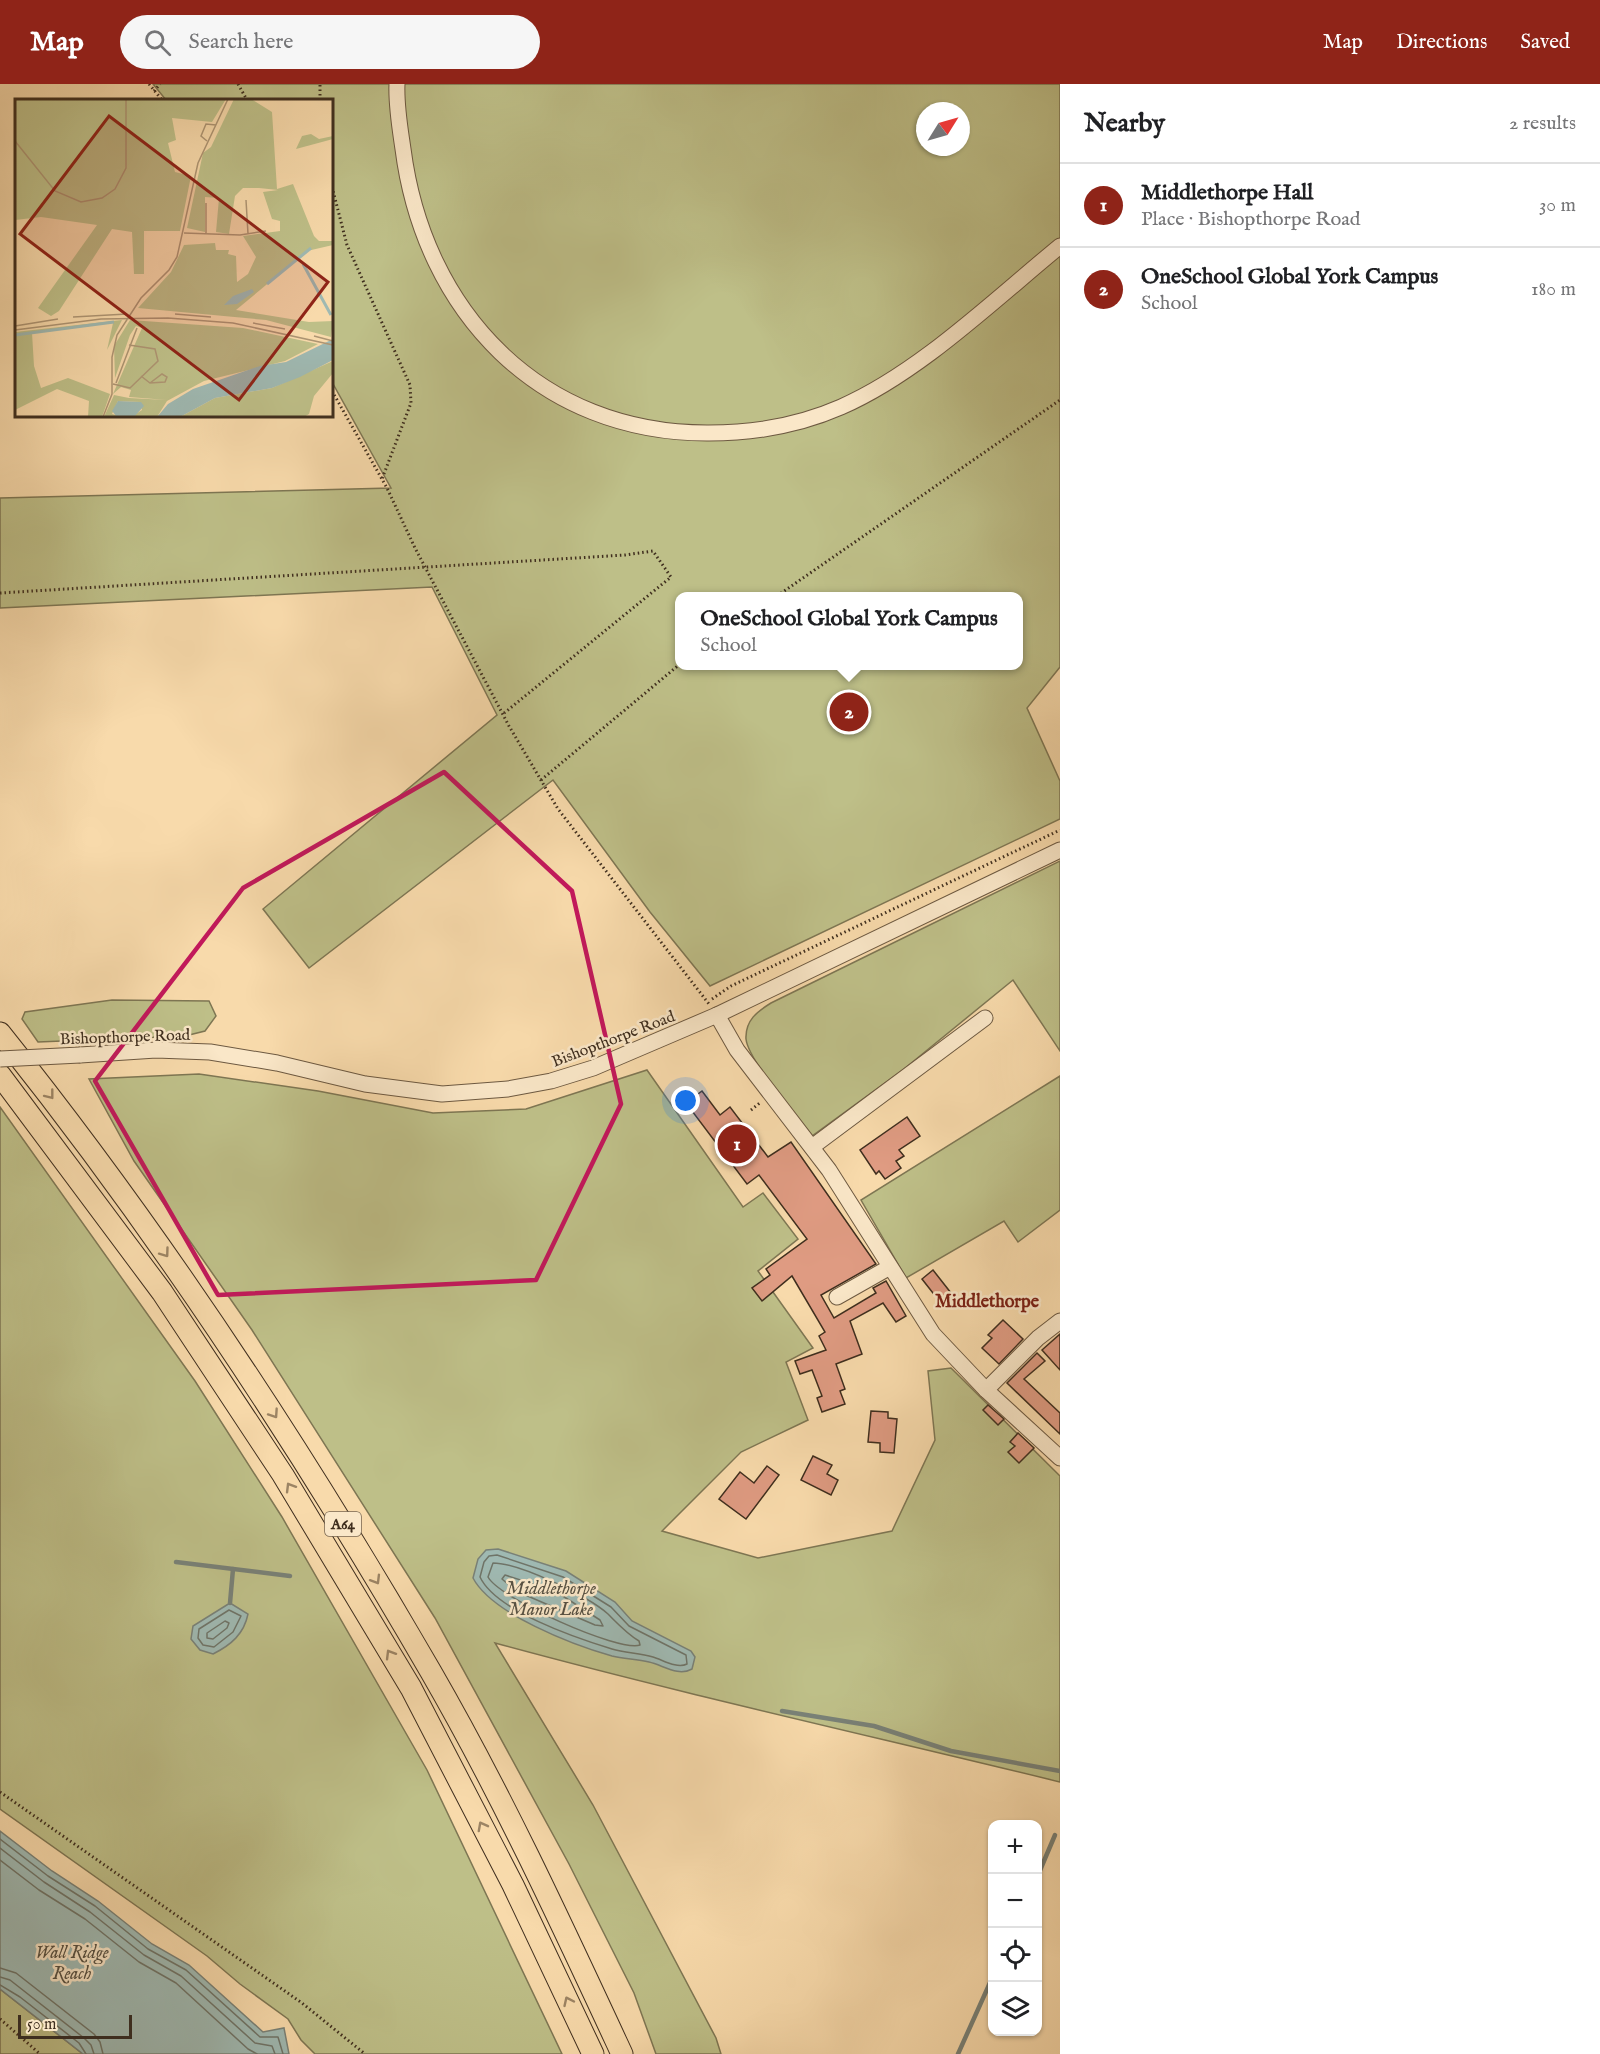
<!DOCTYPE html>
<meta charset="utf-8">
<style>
body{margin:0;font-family:"IM FELL English",serif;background:#f6f6f6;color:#202124}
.controls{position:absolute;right:18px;bottom:18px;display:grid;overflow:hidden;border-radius:12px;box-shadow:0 2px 4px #0004}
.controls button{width:54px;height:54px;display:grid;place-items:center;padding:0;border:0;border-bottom:2px solid #e0e0e0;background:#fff;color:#202124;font:30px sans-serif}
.compass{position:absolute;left:916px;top:18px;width:54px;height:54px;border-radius:50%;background:#fff;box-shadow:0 2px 4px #0004;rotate:53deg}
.scale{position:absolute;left:18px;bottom:15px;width:114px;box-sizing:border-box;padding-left:6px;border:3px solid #3f2e1e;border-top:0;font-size:16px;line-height:21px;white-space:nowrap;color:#3f2e1e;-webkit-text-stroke:4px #fae7c8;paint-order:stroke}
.you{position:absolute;left:686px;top:1017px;width:21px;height:21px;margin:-15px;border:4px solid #fff;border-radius:50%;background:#1a73e8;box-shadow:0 0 0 9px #1a73e833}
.badge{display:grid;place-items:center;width:39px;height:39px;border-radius:50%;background:#8f2418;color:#fff;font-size:20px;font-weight:700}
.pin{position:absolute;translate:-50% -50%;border:3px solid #fff;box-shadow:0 2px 6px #0006}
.popup{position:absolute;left:675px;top:508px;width:348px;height:78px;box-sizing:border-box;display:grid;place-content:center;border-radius:12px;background:#fff;filter:drop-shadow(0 2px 4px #0005);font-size:20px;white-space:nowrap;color:#757577}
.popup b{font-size:22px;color:#202124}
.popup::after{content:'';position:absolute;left:50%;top:100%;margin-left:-12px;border:12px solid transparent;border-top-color:#fff}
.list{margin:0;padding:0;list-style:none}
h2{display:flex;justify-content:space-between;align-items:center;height:78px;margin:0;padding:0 24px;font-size:26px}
h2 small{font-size:20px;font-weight:400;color:#757577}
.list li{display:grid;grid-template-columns:39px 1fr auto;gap:18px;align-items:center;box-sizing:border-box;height:84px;padding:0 24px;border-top:2px solid #e0e0e0}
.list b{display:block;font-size:22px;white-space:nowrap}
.list p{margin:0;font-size:20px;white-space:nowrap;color:#757577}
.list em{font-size:20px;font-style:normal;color:#757577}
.icon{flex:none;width:33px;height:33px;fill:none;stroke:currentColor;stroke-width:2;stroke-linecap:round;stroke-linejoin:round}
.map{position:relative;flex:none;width:1060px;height:1970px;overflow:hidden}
header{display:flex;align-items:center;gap:36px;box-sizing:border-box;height:84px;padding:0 30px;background:#8f2418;color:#fff}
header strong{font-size:28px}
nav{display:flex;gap:33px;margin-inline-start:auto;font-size:21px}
.search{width:420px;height:54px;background:#f6f6f6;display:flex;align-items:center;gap:15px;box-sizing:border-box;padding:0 21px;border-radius:33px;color:#757577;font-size:22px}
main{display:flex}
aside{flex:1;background:#fff}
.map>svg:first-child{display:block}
</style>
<header>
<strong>Map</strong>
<div class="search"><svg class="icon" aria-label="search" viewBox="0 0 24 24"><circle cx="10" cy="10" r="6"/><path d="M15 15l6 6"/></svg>Search here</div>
<nav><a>Map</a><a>Directions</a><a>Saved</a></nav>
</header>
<main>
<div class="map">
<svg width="1060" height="1970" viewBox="0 0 1060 1970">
<rect width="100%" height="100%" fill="#f8daab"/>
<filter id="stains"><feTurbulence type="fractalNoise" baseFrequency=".00333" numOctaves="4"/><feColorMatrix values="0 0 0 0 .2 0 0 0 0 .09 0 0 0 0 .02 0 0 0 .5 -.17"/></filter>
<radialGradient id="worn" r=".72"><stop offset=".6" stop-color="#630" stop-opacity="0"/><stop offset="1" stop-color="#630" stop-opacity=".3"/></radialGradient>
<!-- green -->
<g fill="#bebf88" stroke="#7e7653" stroke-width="1.5" fill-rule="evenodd">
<path d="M153 0H1060V583L1027 624 1060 697V735L710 902 650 828 553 696 309 884 263 825 497 631 432 503 0 524V414L391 404 332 298V16H166ZM925 27H961V63H925ZM680 512H1018V582H680Z"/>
<path d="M1060 777V967L1013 896 904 985 812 1052C797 1032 748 976 746 955 745 936 758 927 771 919Z"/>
<polygon points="112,916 209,917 216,932 205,947 185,952 38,958 22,935 25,928"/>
<path d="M647 986 743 1123 763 1109 798 1155 758 1187 813 1264 786 1278 808 1336 741 1368 662 1447 758 1474 892 1447 935 1356 928 1287 951 1284 1060 1392V1698C872 1652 682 1610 495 1559L593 1721 716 1954 721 1970H656L634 1909 569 1780 435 1534 252 1246 134 1077 89 995 199 990 318 1007 433 1029 526 1025Z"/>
<polygon points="1060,992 1060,1126 1018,1158 1004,1137 906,1194 861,1116"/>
<polygon points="0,1023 195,1297 282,1433 427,1686 562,1970 315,1970 301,1956 288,1935 240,1900 207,1872 0,1725"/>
<polygon points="0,1905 83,1970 0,1970"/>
</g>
<!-- water -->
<g fill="#9fb9b2" stroke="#798177" stroke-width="1.5">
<path d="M498 1465 566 1487 615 1518 632 1537 691 1567 695 1573 692 1585C678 1593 663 1581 649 1578 636 1575 624 1575 612 1572 573 1561 492 1530 473 1494L478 1475 486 1466Z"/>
<path d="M230 1519 248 1530C244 1550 231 1561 213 1570L200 1566 191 1555 193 1542Z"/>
<polygon points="0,1747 52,1787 98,1817 152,1860 189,1881 263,1948 284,1944 289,1970 83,1970 0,1905"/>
</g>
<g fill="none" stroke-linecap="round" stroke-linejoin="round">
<!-- shore -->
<g stroke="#6f7468" stroke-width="1.5">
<path d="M497 1471 563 1493 611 1523 629 1542 686 1571 687 1580C677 1585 663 1576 653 1573 639 1569 625 1569 612 1565 576 1554 496 1527 480 1493L484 1478 489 1472Z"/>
<path d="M493 1479C519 1479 588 1512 608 1530 619 1541 626 1549 639 1557L640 1561C618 1568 500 1515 488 1493Z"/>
<polygon points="505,1491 555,1507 600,1536 603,1542 595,1541 516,1507 502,1495"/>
<polygon points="229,1526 241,1532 233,1548 214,1563 203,1561 198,1554 199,1545"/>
<polygon points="225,1537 229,1539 227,1544 213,1555 207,1554 207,1549"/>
<polyline points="0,1755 48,1792 95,1822 148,1865 186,1886 260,1953 278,1953 283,1970"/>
<polyline points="0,1764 44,1798 90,1828 144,1871 181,1892 255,1959 272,1962 275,1970"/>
<polyline points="0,1776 39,1806 85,1835 139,1878 176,1899 248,1965 257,1970"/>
<polyline points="0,1884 16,1889 94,1950 100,1958 103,1970"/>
<polyline points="0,1893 10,1896 84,1954 91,1961 94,1970"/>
<polyline points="0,1901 20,1913 79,1959 86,1970"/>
</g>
<!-- stream -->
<g stroke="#798177" stroke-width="4.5">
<polyline points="176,1478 290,1492"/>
<polyline points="230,1519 233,1485"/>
<polyline points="782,1627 874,1642 951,1667 1060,1687"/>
<polyline points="1038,1791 1055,1751"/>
<polyline points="958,1970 993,1892"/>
</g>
</g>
<!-- building -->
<g fill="#df9b82" stroke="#3f2e1e" stroke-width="1.5">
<polygon points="702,1007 720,1031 730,1023 768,1073 791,1058 876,1180 821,1211 834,1234 876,1209 873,1204 886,1197 906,1232 896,1238 883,1219 850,1237 862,1270 836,1280 845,1305 840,1307 845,1320 822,1328 817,1314 822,1312 812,1286 800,1290 795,1277 826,1266 819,1252 825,1248 792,1192 762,1217 752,1204 770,1191 766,1185 807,1155 759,1091 747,1100 686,1019"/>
<polygon points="907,1033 920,1052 899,1066 904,1072 896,1077 901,1084 885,1095 879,1087 876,1090 860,1066"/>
<polygon points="933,1186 951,1209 940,1218 922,1195"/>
<polygon points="1003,1236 1023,1255 999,1280 982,1264 992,1254 988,1251"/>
<polygon points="1060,1250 1060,1286 1042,1266"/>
<polygon points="1037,1269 1045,1277 1024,1295 1060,1329 1060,1350 1007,1299"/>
<polygon points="988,1321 1004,1335 998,1341 983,1326"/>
<polygon points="871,1327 888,1328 888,1334 897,1335 894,1369 880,1368 880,1359 868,1358"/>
<polygon points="1018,1349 1034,1364 1019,1379 1008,1368 1015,1362 1010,1358"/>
<polygon points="813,1372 832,1381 827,1390 838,1396 831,1411 801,1396"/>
<polygon points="767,1382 779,1391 746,1435 719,1415 740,1388 754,1399"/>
</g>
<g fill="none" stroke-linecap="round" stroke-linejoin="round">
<defs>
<g id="minor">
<path d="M397 0C396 22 400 44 403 65 424 228 540 350 709 349 753 349 800 341 841 323 919 289 994 216 1060 162"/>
<polyline points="717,931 737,966 829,1086 933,1250 986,1306 1060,1374"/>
<polyline points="80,971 156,966 210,968 277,979 365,1000 442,1010 508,1005 551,997 593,984 717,931 1060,766"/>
<polyline points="812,1063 985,934"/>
<polyline points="837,1213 890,1183"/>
<polyline points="986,1306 1038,1254 1060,1237"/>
</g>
<g id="highway">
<path d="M0 949C161 1150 302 1365 431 1588 502 1711 562 1841 622 1970"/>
<polyline points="0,991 162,1208 283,1391 411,1604 513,1801 593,1970"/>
</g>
</defs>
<!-- minor casing -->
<use href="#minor" stroke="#6d5941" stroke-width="17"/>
<!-- highway casing -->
<use href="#highway" stroke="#3f2e1e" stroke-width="23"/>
<!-- path -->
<g stroke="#3f2e1e" stroke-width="3" stroke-dasharray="1.5 3" stroke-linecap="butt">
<polyline points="149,0 162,16"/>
<polyline points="238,0 247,16"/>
<polyline points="154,7 160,0"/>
<polyline points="320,16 320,0"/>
<polyline points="332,103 347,161 410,301 411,319 382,395"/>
<polyline points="332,153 336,154"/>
<polyline points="332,307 387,404 415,464 509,642 558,725 709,920"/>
<polyline points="0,509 625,471 653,467 671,493 503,630"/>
<polyline points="777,512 1060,316"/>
<polyline points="541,696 680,580"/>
<polyline points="712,915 731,902 1060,746"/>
<polyline points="751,1026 761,1018"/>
<polyline points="0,1708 302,1919 365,1970"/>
<polyline points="0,1935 40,1970"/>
</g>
<!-- minor -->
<use href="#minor" stroke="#fae7c8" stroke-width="15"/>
<!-- highway -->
<use href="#highway" stroke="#f8daab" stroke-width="21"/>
<defs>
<polyline id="minor-bridge" points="0,975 80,971"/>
</defs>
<!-- minor-bridge casing -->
<use href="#minor-bridge" stroke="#6d5941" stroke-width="17" stroke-linecap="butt"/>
<!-- minor-bridge -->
<use href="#minor-bridge" stroke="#fae7c8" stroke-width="15"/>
</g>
<!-- one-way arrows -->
<defs><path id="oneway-chevron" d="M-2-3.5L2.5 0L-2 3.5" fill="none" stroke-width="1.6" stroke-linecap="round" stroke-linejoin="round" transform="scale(1.5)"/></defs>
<g stroke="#9c8464">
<use href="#oneway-chevron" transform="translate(50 1011) rotate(52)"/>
<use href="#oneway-chevron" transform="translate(165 1169) rotate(54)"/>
<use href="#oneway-chevron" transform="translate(274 1330) rotate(56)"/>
<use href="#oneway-chevron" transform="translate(290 1403) rotate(-121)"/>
<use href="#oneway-chevron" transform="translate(376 1496) rotate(59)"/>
<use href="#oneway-chevron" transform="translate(390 1570) rotate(-121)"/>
<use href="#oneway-chevron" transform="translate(482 1742) rotate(-118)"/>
<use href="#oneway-chevron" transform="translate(568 1917) rotate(-115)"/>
</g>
<!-- marked area -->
<path fill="none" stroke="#c2185b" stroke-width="4.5" stroke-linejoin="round" d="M444 688 572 807 621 1020 536 1196 218 1211 95 997 243 804Z"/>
<g text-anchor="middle" stroke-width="5" stroke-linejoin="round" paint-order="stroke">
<!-- shield labels -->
<rect fill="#fae7c8" stroke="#776651" stroke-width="1.5" x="325" y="1428" width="36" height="24" rx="4.5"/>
<g font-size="15" font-weight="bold" fill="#3f2e1e">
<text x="343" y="1445">A64</text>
</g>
<!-- street labels -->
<g font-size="16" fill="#3f2e1e" stroke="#fae7c8">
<text transform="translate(125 952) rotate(-2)" y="6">Bishopthorpe Road</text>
<text transform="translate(613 954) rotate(-21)" y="6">Bishopthorpe Road</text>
</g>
<!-- neighbourhood labels -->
<g font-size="18" font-weight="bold" fill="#7a1f14" stroke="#fae7c8">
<text x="987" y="1223">Middlethorpe</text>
</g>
<!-- water labels -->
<g font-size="18" font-style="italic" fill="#575143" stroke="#fae7c8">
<text x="551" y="1510">Middlethorpe<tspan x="551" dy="21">Manor Lake</tspan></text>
<text x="72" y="1874">Wall Ridge<tspan x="72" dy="21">Reach</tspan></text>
</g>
</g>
<!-- overview -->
<g transform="translate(15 15)">
<rect width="318" height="318" fill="#f8daab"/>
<path d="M0 0H211L197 23 157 19 161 41 153 44 160 73 176 77 165 132H129V175H119L117 133 97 130 44 212 36 217 23 209 82 126 26 118 0 121ZM219 0H236L257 13 262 90 278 85 299 137 304 142H318V146L292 152 221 211 294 223 318 222 316 238 251 221 123 209 156 173 169 146 200 144 201 151H214L213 155 221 157 222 183 233 175 241 158 228 137 265 132V122L257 120 248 93 263 91 244 89H228L220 97 214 135 201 133 204 99 190 98V133L172 129 188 54 196 48ZM296 35 304 40 318 37V40L281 50 287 37ZM107 221 92 251 98 224 17 234 19 267 26 289 53 279 95 295 87 318H73L74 302 42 290 0 311V233ZM115 221 228 229 303 245 270 262 189 282 152 302 142 318H116L127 311 125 303 103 302 97 315 109 318H89L99 296 114 299 152 301 114 298 116 291 106 288 98 295 127 229 121 227 115 236 100 279 99 247ZM318 262V274L299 297 294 315 289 318H165L200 299 257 289Z" fill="#bebf88"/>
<path d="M237 190 239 193 222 205 209 206 218 197ZM318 240V261L285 278 257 289 200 299 165 318H142L153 305 178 290 245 267 271 263ZM103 302 126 303 129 307 119 318H102L97 312Z" fill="#9fb9b2"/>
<path fill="none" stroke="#9fb9b2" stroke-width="3" d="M288 165 316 216M252 185 296 149M0 236 99 223"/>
<path fill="none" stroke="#ae9573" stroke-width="1.5" d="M0 42 40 92 66 103 87 99 100 90 111 69V0M192 42 186 37 191 25 201 26M231 101 233 135M169 134 225 136 251 132M191 134V104M160 215 196 218M58 218 112 215M238 224 270 230M0 227 43 220M0 231 86 220 153 219 218 224 318 246M299 237 318 242M126 277 135 284 150 283 152 278 147 275 135 284M101 284 122 229M98 285 115 289 143 262 140 250 114 246M88 318 97 295V258L102 236 126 199 154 171 162 158 183 64 213 0"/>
<path fill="#8f2418" fill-opacity="0.15" stroke="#8f2418" stroke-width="3" d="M94 17 313 183 224 301 5 135Z"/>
<rect width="318" height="318" fill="none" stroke="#3f2e1e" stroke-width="3"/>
</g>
<rect width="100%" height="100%" filter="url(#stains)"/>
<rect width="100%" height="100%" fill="url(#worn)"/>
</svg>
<div class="controls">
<button>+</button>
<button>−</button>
<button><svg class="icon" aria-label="locate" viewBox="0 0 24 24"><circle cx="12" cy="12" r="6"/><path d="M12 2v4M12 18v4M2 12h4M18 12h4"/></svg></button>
<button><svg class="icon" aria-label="layers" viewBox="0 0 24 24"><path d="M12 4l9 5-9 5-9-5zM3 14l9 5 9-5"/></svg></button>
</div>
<svg class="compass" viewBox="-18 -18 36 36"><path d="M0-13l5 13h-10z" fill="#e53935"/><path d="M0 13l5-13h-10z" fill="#757577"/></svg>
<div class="scale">50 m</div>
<div class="you"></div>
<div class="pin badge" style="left:737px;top:1060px">1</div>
<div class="pin badge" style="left:849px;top:628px">2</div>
<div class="popup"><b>OneSchool Global York Campus</b>School</div>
</div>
<aside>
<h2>Nearby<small>2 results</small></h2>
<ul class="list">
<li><span class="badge">1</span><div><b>Middlethorpe Hall</b><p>Place · Bishopthorpe Road</p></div><em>30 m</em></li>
<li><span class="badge">2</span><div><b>OneSchool Global York Campus</b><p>School</p></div><em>180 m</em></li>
</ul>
</aside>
</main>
